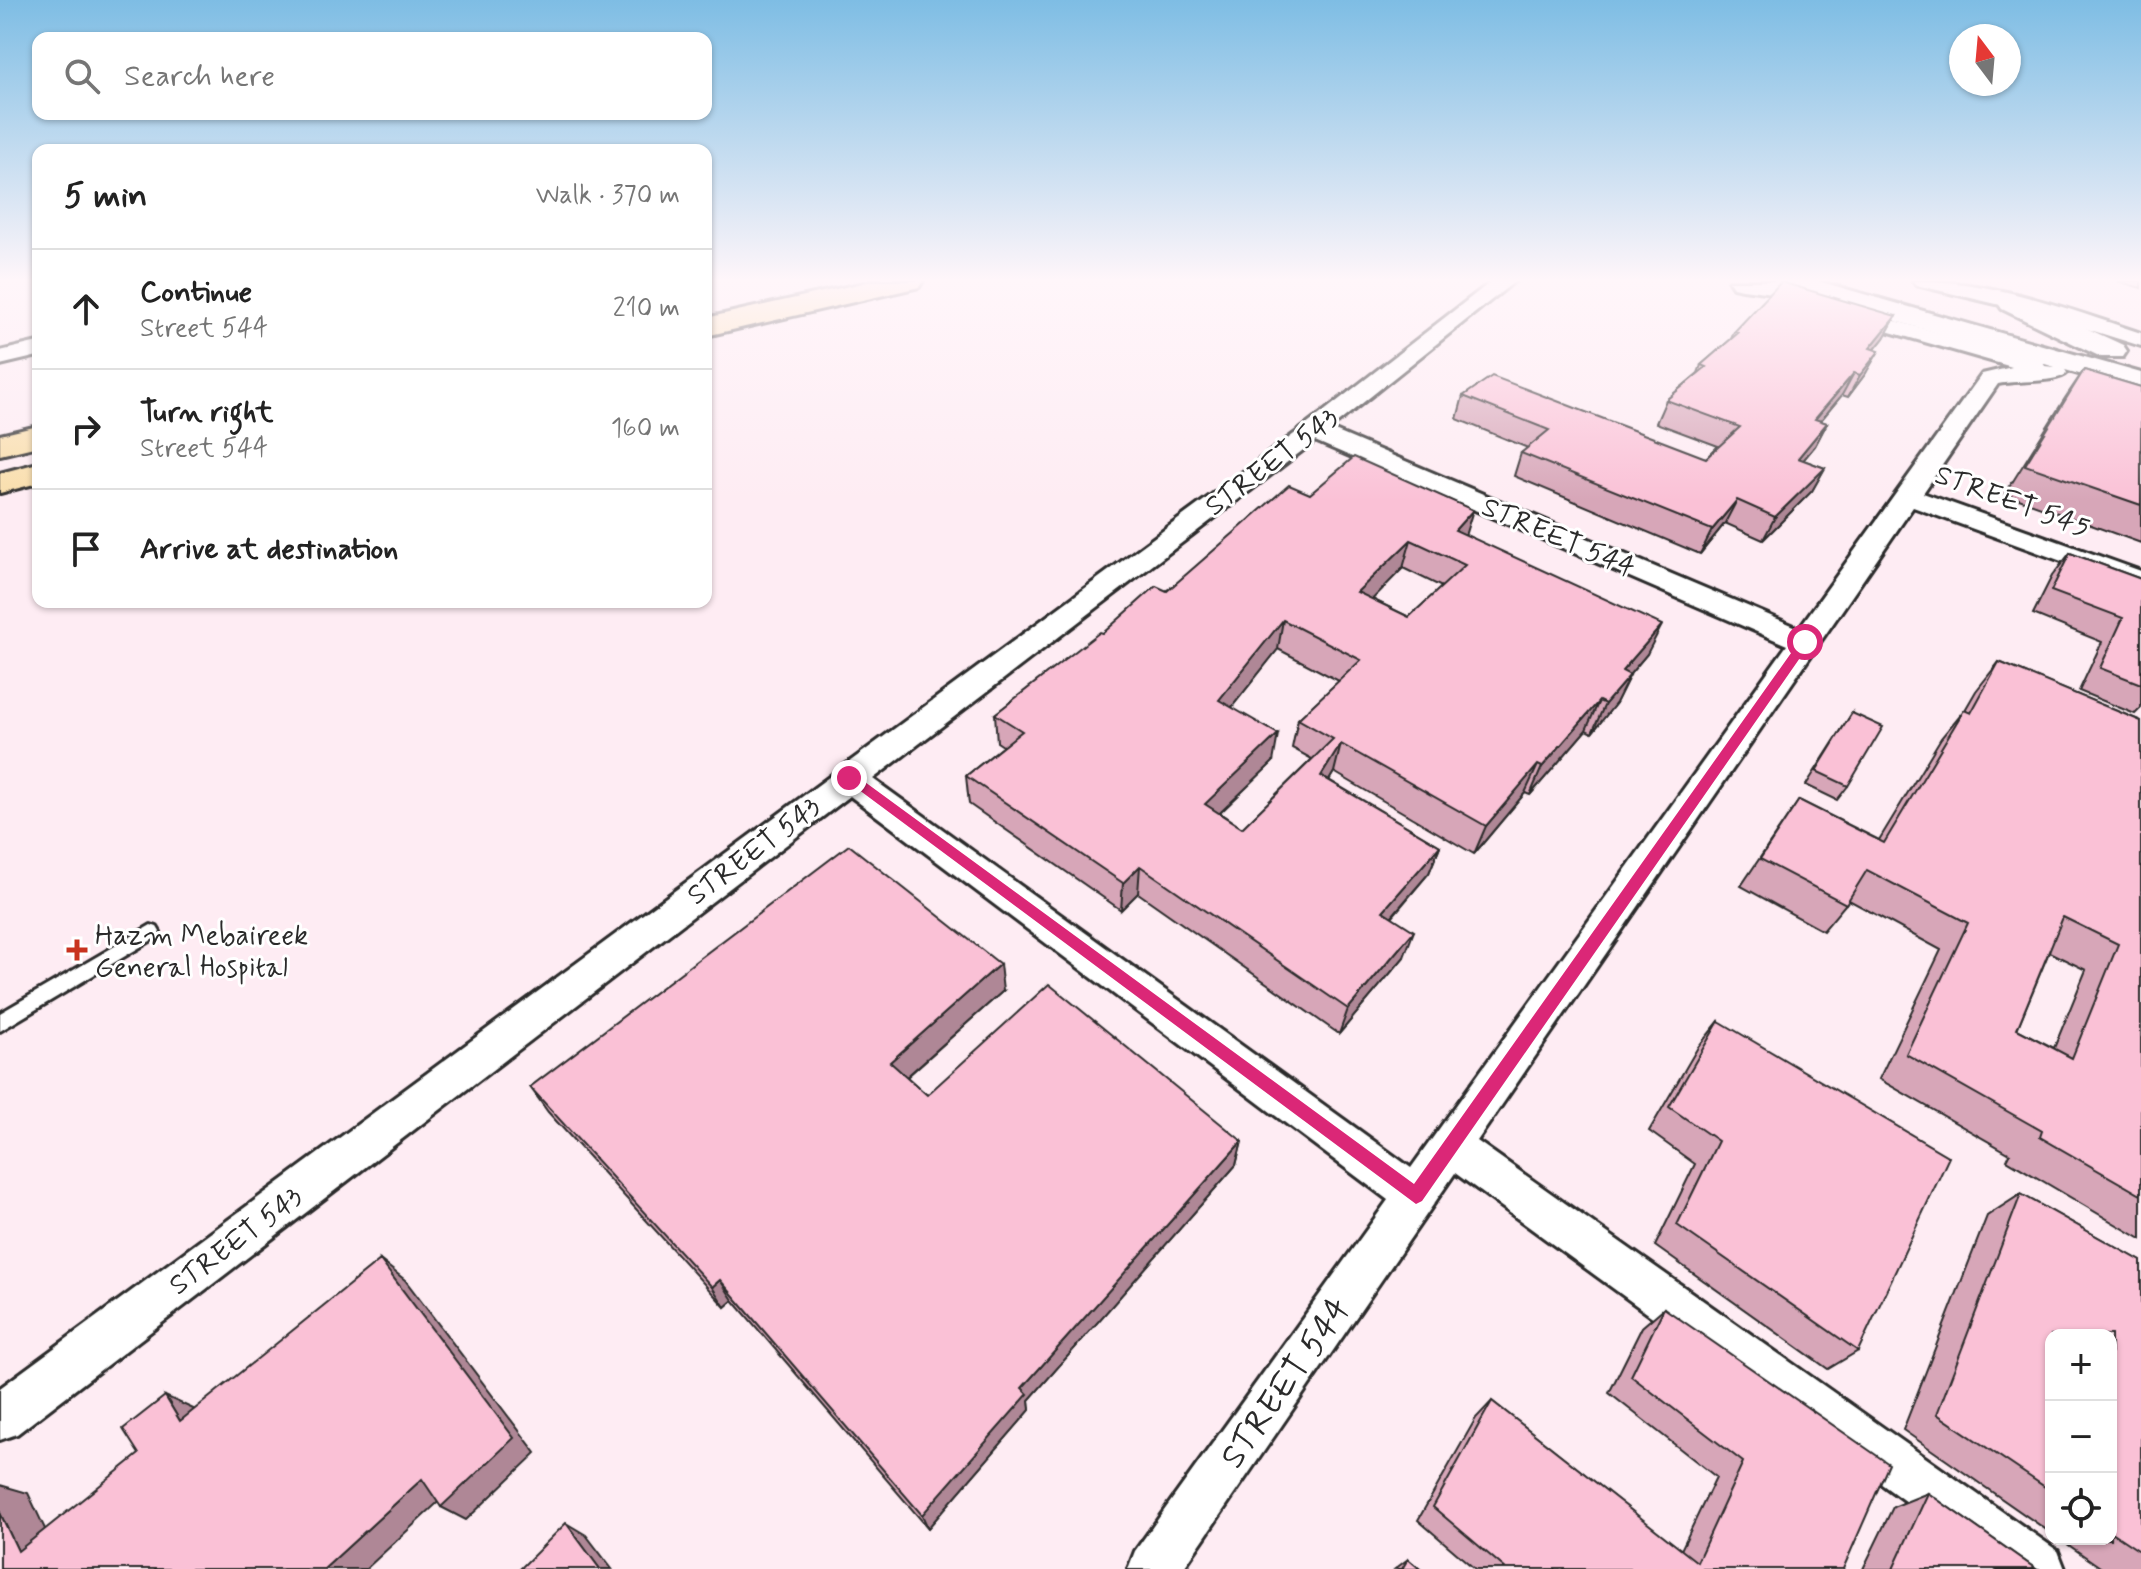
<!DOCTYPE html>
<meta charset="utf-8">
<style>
body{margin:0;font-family:Mynerve,sans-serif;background:#f6f6f6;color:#222}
.controls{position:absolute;right:24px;bottom:24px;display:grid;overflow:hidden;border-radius:16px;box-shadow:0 2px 6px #0004}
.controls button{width:72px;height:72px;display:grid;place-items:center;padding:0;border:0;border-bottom:2px solid #e0e0e0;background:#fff;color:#222;font:40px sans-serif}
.compass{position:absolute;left:1949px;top:24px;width:72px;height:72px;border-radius:50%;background:#fff;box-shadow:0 2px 6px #0004;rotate:344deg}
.stop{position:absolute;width:24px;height:24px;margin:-18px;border:6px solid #db2777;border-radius:50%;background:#fff}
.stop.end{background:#db2777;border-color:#fff;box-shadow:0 2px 8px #0008}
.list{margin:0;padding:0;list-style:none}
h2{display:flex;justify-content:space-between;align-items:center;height:104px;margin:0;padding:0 32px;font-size:34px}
h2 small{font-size:26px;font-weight:400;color:#767676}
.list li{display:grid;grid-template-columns:52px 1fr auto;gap:24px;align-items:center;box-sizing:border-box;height:120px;padding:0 32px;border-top:2px solid #e0e0e0}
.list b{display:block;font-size:30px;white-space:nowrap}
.list p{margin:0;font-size:26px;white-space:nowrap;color:#767676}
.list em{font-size:26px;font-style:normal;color:#767676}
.icon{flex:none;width:44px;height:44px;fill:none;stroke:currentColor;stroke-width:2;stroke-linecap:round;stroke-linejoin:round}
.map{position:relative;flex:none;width:2141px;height:1569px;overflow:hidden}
.search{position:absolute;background:#fff;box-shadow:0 2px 6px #0004;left:32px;top:32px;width:680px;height:88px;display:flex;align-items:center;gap:20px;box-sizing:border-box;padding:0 28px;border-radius:16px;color:#767676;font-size:30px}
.panel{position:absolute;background:#fff;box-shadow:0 2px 6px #0004;left:32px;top:144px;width:680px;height:464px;border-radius:16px}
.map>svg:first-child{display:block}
</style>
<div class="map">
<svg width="2141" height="1569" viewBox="0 0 2141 1569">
<rect width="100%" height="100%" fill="#feecf3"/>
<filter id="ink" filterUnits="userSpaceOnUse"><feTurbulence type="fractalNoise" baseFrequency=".0125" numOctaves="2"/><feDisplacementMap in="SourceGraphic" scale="16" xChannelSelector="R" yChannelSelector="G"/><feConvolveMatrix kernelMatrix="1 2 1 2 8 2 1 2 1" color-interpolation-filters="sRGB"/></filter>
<g filter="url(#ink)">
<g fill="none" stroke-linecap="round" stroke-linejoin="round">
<defs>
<polygon id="lane" points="151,925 157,927 160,932 157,937 0,1031 0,1013"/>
<g id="street">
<path d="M1492 281H1515L1330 429 1799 628 1982 374 2012 367 1841 318 1837 314 1841 310H1855L2042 361 2045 366 2064 368 2067 373C2059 383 2014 380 1998 384L1923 493 2141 571V590L1913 507 1477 1141 2058 1551 2065 1569H1998L1455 1173 1183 1569H1128L1135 1551 1388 1200 850 796 17 1434 0 1440V1388L1305 426ZM1315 441 1787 645 1411 1168 873 779Z"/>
<path d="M1913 281C1990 279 2068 309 2141 333V346L2043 315 1916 285Z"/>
<polygon points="38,342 38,356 0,365 0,351"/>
</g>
<g id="secondary">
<polygon points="1729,281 1818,281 2141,373 2141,392 1823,300 1743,289 1733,287"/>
<polygon points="2012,294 2123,345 2127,351 2123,357 2101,357 2002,309 1998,303 2002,297"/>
</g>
<g id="highway">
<polygon points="872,281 923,281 919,287 706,336 706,318"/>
<polygon points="38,426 38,446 0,455 0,435"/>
<polygon points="38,463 38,483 0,493 0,473"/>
</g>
</defs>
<!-- lane casing -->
<use href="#lane" stroke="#2b2b2b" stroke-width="6"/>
<!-- street casing -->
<use href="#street" stroke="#2b2b2b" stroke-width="6"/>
<!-- secondary casing -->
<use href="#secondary" stroke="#2b2b2b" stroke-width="6"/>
<!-- highway casing -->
<use href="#highway" stroke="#2b2b2b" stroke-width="6"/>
<!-- lane -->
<use href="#lane" fill="#fff" fill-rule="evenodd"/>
<!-- street -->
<use href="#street" fill="#fff" fill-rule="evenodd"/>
<!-- secondary -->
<use href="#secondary" fill="#fff" fill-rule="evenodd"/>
<!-- highway -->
<use href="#highway" fill="#f9deab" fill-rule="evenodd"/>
</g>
<!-- wall -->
<g fill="#d7a6b8" stroke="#2b2b2b" stroke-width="2" fill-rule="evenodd">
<polygon points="2117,281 2141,281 2141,288"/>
<polygon points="1896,316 1884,338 1875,349 1866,373 1848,397 1842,395 1820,421 1827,423 1815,446 1803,460 1825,468 1812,491 1763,540 1725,523 1700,554 1514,476 1521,453 1528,448 1457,419 1463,396 1706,458 1718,446 1656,423 1666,400 1698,373 1701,365 1731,339 1734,332"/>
<polygon points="2084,370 2141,387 2141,543 2005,494 2065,398"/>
<path d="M1310 494 1465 535 1647 654 1630 674 1616 703 1592 733 1586 730 1530 795 1525 793 1474 854 1334 772 1329 780 1440 846 1429 873 1392 917 1404 957 1339 1034 1138 893 1121 910 969 804 966 776 1003 746 997 742 995 714 1103 633ZM1403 568 1442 587 1409 617 1372 599ZM1278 649 1339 681 1298 719 1292 748 1312 759 1242 828 1220 813 1273 762 1232 707Z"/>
<polygon points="2070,553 2141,579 2141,708 2135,714 2079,691 2102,642 2033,614 2052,576"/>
<path d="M1999 662 2141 721V1239L2007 1160 2010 1154 1879 1079 1941 950 1849 900 1823 931 1741 886 1799 800 1879 840 1941 738 1964 710H1965L1976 691ZM2049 952 2086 970 2054 1048 2017 1029Z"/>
<polygon points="1852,713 1848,786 1837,800 1806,785"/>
<polygon points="1003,991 907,1077 927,1095 1242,1141 1236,1165 1029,1400 1030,1410 928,1528 733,1300 725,1307 548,1112 530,1087"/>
<polygon points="1719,1021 1858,1351 1828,1369 1655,1246 1695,1164 1649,1131 1698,1047"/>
<polygon points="2021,1194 2141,1261 2141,1569 2103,1569 2060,1539 2111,1539 2111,1335 2051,1335 2051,1533 1903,1430 1987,1216"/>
<polygon points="1664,1308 1843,1569 1475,1569 1418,1520 1476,1418 1492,1401 1681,1550 1716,1477 1609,1393 1642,1327"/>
<polygon points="1928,1493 2036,1569 1863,1569 1893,1507"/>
<polygon points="1408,1559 1420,1569 1395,1569"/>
</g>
<!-- shaded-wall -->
<g fill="#af8796" stroke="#2b2b2b" stroke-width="2">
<polygon points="1896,316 1884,338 1858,370 1870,348"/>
<polygon points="1879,351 1866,373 1848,397 1860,375"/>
<polygon points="1854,373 1842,395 1803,442 1815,419"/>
<polygon points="1827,423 1815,446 1786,481 1798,458"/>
<polygon points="1825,468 1812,491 1763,540 1775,517"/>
<polygon points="1737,500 1725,523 1700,554 1712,530"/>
<polygon points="1473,510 1464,539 1455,530"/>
<polygon points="1411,540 1403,568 1351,621 1357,592"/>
<polygon points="1283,620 1278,649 1215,728 1219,700"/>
<polygon points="1662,625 1647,654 1609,699 1622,671"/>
<polygon points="1630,675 1616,703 1592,733 1605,704"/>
<polygon points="1599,701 1586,730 1530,795 1542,767"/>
<polygon points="1278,734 1273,762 1201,831 1205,804"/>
<polygon points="1341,744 1334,772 1315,804 1321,776"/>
<polygon points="1538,765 1525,793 1474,854 1486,826"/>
<polygon points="1440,846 1429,873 1373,938 1383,911"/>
<polygon points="1140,866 1138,893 1121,910 1123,883"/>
<polygon points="1414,931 1404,957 1339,1034 1348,1009"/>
<polygon points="1000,964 1003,991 895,1087 890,1062"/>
<polygon points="1242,1141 1236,1165 1029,1400 1030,1410 928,1528 922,1515 1022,1388"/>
<polygon points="380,1260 405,1280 536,1453 466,1520 441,1507"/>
<polygon points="720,1280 733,1300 725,1307 712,1287"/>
<polygon points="165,1396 200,1412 180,1421"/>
<polygon points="422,1479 448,1493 366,1569 324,1569"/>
<polygon points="0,1485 28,1493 61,1563 18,1551 0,1513"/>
<polygon points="566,1523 586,1535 612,1569 600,1569"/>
</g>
<!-- building -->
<g fill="#fac1d6" stroke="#2b2b2b" stroke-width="2" fill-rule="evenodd">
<polygon points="1781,282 1896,316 1870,348 1879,351 1860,375 1854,373 1815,419 1827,423 1798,458 1825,468 1775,517 1737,500 1712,530 1521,453 1549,430 1463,396 1492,376 1706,458 1740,427 1666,400 1706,367 1701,365 1738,333 1734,332"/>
<polygon points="2084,370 2141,387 2141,505 2025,465"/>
<path d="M1354 457 1473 510 1455 530 1662 625 1622 671 1630 675 1605 704 1599 701 1542 767 1538 765 1486 826 1341 744 1321 776 1440 846 1383 911 1414 931 1348 1009 1140 866 1123 883 966 776 1022 731 995 714 1100 632 1103 633 1156 586 1167 591 1289 485 1310 494ZM1411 540 1465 565 1409 617 1357 592ZM1283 620 1361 660 1298 719 1333 739 1242 828 1205 804 1278 734 1219 700Z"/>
<polygon points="2070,553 2141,579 2141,684 2100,668 2123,618 2051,591"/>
<path d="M1999 662 2141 721V1195L2040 1137 2042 1131 1906 1054 1968 923 1867 870 1846 904 1760 859 1799 800 1884 843 1964 710 1971 713ZM2063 917 2118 944 2072 1058 2017 1029Z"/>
<polygon points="1852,713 1883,727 1848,786 1816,771"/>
<polygon points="849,845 1000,964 890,1062 927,1095 1049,984 1242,1141 1022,1388 1028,1394 922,1515 720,1280 712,1287 530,1087"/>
<polygon points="1719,1021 1949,1157 1858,1351 1677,1225 1718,1141 1669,1107"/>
<polygon points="2021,1194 2141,1261 2141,1552 2111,1532 2111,1335 2051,1335 2051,1491 1937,1414"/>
<polygon points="380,1260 514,1438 441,1507 422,1479 324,1569 0,1569 0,1513 18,1551 139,1454 123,1429 165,1396 180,1421"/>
<polygon points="1664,1308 1889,1464 1843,1569 1506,1569 1433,1507 1492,1401 1697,1562 1743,1462 1631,1376"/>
<polygon points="1928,1493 2036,1569 1893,1569"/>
<polygon points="566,1523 600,1569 520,1569"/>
<polygon points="1408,1559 1420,1569 1402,1569"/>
</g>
</g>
<!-- sky -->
<linearGradient id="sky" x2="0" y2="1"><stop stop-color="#7ebde4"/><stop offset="0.56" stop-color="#fff6fa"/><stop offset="1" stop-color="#fff6fa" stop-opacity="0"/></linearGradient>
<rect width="2141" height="501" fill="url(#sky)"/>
<!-- route -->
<polygon fill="#db2777" points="1801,639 1811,642 1422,1201 1416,1204 843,778 854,774 1414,1184"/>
<!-- markers -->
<path fill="#c8321e" stroke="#fff" stroke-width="3" d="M73 938h8v8h8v8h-8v8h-8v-8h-8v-8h8z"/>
<g text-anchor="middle" stroke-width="6" stroke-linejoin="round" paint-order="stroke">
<!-- street labels -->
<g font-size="28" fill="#2b2b2b" stroke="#fff">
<text transform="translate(1271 461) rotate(-37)" y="10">STREET 543</text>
<text transform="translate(2013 500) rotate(20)" y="10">STREET 545</text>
<text transform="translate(1559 536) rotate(23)" y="10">STREET 544</text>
<text transform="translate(753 850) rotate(-37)" y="10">STREET 543</text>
<text transform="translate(235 1240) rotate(-37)" y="10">STREET 543</text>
</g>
<!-- poi labels -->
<g font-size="28" fill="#2b2b2b" stroke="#fff" text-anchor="start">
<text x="95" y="944">Hazm Mebaireek<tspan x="95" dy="32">General Hospital</tspan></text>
</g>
<!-- near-street labels -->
<g font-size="34" fill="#2b2b2b" stroke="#fff">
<text transform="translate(1284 1382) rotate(-55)" y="12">STREET 544</text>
</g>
</g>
</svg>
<div class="controls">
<button>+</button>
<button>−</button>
<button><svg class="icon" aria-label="locate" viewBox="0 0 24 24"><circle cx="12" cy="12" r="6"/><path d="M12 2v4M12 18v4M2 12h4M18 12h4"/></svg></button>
</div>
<svg class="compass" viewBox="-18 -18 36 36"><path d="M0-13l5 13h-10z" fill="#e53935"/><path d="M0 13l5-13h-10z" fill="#767676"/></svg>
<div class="stop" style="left:1805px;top:642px"></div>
<div class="stop end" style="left:849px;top:778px"></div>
<div class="search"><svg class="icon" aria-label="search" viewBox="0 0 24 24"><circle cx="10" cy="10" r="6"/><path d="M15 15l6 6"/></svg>Search here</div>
<section class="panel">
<h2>5 min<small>Walk · 370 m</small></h2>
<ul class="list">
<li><svg class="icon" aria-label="ahead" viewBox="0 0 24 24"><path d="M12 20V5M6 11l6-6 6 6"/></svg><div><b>Continue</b><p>Street 544</p></div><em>210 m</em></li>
<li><svg class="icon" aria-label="right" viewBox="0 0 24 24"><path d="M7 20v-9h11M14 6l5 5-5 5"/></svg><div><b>Turn right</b><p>Street 544</p></div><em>160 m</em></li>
<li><svg class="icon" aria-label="arrive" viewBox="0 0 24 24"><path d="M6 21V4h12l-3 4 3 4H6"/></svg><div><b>Arrive at destination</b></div></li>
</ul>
</section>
</div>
